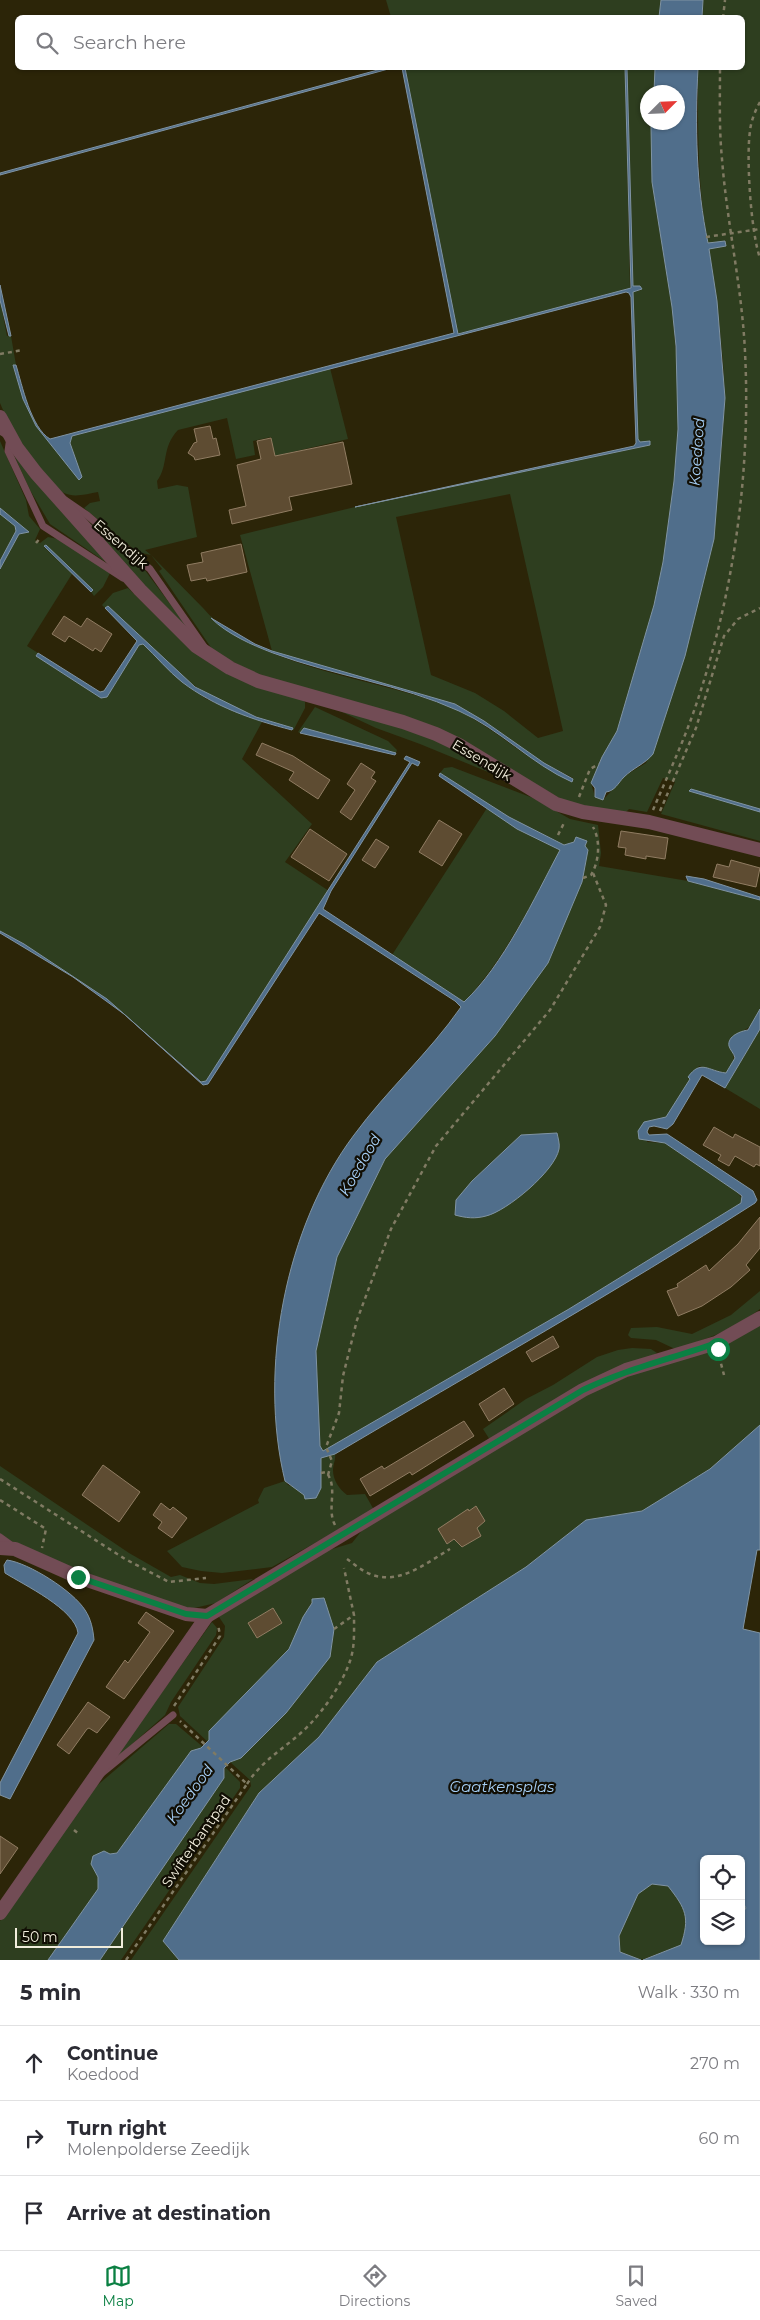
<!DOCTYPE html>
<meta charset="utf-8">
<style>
body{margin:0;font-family:Montserrat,sans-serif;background:#f7f7f7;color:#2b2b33}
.controls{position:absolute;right:15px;bottom:15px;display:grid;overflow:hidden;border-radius:8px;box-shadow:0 1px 4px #0004}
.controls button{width:45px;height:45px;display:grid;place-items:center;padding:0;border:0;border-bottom:1px solid #e1e1e2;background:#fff;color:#2b2b33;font:25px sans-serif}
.compass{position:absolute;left:640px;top:85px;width:45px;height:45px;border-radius:50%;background:#fff;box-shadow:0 1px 4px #0004;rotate:66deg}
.scale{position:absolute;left:15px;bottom:12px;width:108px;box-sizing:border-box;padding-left:5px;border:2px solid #f1eddc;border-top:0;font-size:14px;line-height:18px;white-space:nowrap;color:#f1eddc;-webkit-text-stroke:4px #110e04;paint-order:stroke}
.stop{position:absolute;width:15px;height:15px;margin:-11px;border:4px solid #0b8043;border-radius:50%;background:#fff}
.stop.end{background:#0b8043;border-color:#fff;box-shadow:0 1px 5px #0008}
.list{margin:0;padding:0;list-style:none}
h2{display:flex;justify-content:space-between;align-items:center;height:65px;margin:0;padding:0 20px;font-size:21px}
h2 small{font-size:16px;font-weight:400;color:#7c7c81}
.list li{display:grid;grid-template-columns:32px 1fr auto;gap:15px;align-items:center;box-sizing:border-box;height:75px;padding:0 20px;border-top:1px solid #e1e1e2}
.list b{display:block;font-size:19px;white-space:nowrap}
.list p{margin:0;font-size:16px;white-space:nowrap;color:#7c7c81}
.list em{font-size:16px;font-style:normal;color:#7c7c81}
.icon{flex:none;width:28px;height:28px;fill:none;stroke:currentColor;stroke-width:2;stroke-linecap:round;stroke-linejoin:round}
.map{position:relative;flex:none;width:760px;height:1960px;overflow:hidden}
.search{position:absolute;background:#fff;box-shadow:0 1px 4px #0004;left:15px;right:15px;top:15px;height:55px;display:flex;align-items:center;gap:12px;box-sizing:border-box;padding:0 18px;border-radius:8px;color:#7c7c81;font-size:19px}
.sheet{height:290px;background:#fff}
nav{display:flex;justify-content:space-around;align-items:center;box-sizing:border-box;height:70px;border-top:1px solid #e1e1e2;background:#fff;font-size:14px;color:#7c7c81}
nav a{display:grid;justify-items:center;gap:2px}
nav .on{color:#0b8043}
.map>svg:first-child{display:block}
</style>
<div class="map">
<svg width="760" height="1960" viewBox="0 0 760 1960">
<rect width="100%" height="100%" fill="#2c2508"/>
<!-- green -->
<g fill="#2e3e1f" fill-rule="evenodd">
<polygon points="386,0 661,0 659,18 391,17"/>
<path d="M703 0H760V841L661 814 675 782 663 778 647 812 629 809 624 814 568 803 494 760 268 680 214 652 159 571 162 569 151 555 137 552 84 508 90 503 100 501 98 492C87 494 74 498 64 493 45 484 8 423 0 403V300L7 336H11L16 365 13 366 23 399 36 426 79 479 82 477 70 442 72 436 330 368 348 439 275 456 271 437 253 441 255 455 236 459 227 418 178 430C161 448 169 465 157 481L158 489 177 485 188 487 197 537 145 550 151 555 204 609C250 665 377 679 445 705 492 723 526 762 572 781L573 778 544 763 484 721 455 704 272 651 240 535 355 507 650 445V441L640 442 638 439 633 292 641 290 640 286 633 287 627 68H655L654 92H648V122L652 123V182L672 307 677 365 678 429 674 481 663 562 654 605 617 731 602 757 591 783 595 797 603 800 626 775 646 763 692 629 722 446 725 398 723 362 717 301 709 248 726 245 725 241 708 244C697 186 698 130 698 71V68H742V18L702 17ZM510 494 563 731 538 738 504 711 475 693 431 675 396 517Z"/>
<polygon points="405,68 625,68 630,289 457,334"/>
<polygon points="0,441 26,500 29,516 40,529 35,540 40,543 48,537 58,539 110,573 103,587 94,596 91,592 93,590 45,545 44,547 72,574 27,646 38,653 36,656 101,698 107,697 139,645 143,644 181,681 206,699 262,722 242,759 312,824 285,862 329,891 206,1081 202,1082 107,999 24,944 0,931 0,569 19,534 28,532 0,508"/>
<polygon points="12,451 110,565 50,524 30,490"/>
<polygon points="77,512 144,569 197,640 186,630"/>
<polygon points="0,514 16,526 16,531 0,561"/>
<path d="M128 588 174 633 301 699 305 702V708L293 731V728C259 718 223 707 195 686 163 664 136 633 108 606L105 608 102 605 113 593Z"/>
<polygon points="325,704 433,738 505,779 420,744 376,728"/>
<polygon points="315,707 388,741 397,750 396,753 304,728 300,733 298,732"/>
<path d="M452 767 533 798 570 819 598 825 601 853 599 866 688 881 760 900V1009L751 1026 743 1031 733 1052 734 1061 726 1073 699 1066 666 1117 644 1122 647 1142 665 1143 737 1192 743 1200 741 1203 569 1309 323 1451 320 1447 316 1351 337 1257 385 1159 495 1036 582 882 588 850 585 846 587 842H574L564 845 509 817 440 773 444 768ZM521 1135 455 1215 456 1200 472 1181Z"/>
<path d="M487 808 517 829 561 850C532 902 505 959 464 1002L392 955Z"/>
<polygon points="760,1029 760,1109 725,1088"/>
<path d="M760 1291V1309C735 1329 705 1340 675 1349L656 1340 631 1338 628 1335 631 1328 657 1327 692 1334 731 1315Z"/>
<path d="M760 1324V1425L710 1469 642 1511 586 1520 526 1567 377 1662 319 1737 259 1793 163 1941 179 1960H131L251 1786 250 1780 230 1762 241 1758 329 1657C338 1631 327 1623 323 1598L313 1599 289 1649 208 1742 180 1716 178 1707 224 1637 225 1626 219 1617 223 1613 329 1550 352 1543 363 1529 583 1396 603 1386Z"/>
<polygon points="632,1348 651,1349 657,1353 490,1440 483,1429 526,1399 553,1385 597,1357 618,1350"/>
<path d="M335 1454C336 1460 333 1464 333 1470 333 1480 339 1489 347 1495L365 1494 374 1510 272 1567 222 1573 201 1571 182 1567 167 1551 259 1503 258 1500 264 1488 285 1481 288 1485 316 1494 321 1458Z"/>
<polygon points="0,1466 129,1553 171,1577 180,1575 200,1583 214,1584 253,1579 216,1603 190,1609 127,1590 21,1547 0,1534"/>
<polygon points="212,1622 217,1628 216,1635 171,1702 165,1715 113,1761"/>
<polygon points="169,1724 176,1724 203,1747 191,1751 117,1853 110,1854 91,1864 98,1877 98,1889 48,1960 0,1960 0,1921 71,1820 93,1789"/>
<polygon points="225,1767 240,1782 240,1788 121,1960 100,1960 224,1778"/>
<path d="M652 1884 668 1886C687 1909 690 1916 681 1945L641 1960 620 1952 619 1936 638 1894Z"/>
</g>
<!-- water -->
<g fill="#506e8b" stroke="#8094a3" fill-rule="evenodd">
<polygon points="661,0 703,0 702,17 659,17"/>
<polygon points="385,68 392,68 0,175 0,173"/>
<path d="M402 68H405L458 334 631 288 625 68H627L633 286H640L642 289 633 292 638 439 640 442 650 441V445L355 507 634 446 636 443 631 297 629 293 626 292 72 436 70 443 82 477 79 480 36 426 23 399 13 365H16C22 385 31 428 50 439L454 333Z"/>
<path d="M655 68H698C695 126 696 186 708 243L725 241 726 246 709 249 717 301 725 398 714 539 685 656 653 754C645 764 633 768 624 777 618 783 615 791 606 792L603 800 595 797V788L591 783 602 757 617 731 654 605 663 562 674 481 678 429 676 346 672 307 652 182 651 127 652 123 678 122V92H654Z"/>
<polygon points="0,285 11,336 9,336 0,300"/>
<polygon points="0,508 29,532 19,534 0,569 0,561 16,531 15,526 0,514"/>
<polygon points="46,545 93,590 91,592 44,546"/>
<path d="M108 606 195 687 256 717 293 728 292 730C253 720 215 707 182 682 168 671 156 656 143 644L139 645 107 697 101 698 36 656 38 653 100 692 104 691 137 641 105 608Z"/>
<path d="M211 618 255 644 272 651 455 704 484 721 544 763 573 779 572 782C531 764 500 729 459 711 400 684 334 676 273 653 252 645 227 634 211 618Z"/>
<polygon points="304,728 396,753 395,755 300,733"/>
<path d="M406 756 420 762 418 766 412 763 331 891 323 909 464 1002C503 966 535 897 560 850L517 829 439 776 440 773 509 817 564 845 574 842 576 837 587 841 585 846 588 850 582 882 548 963 495 1036 385 1159 337 1257 316 1351 320 1446 323 1451 569 1309 741 1203 742 1196 737 1192 665 1143 639 1139 638 1131 644 1122 666 1117 690 1079 688 1077C701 1059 708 1071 726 1073L735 1058C734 1053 730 1050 729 1046 727 1036 741 1031 748 1030L760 1009V1029L725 1088 702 1075 673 1124 667 1129 654 1126 649 1127 647 1132 649 1135 667 1134 753 1191 757 1200 755 1203C618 1291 475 1371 335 1454L321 1458V1488L316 1498 305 1499 304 1495 285 1481C258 1370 285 1227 354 1135 387 1090 429 1053 461 1007L455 1001 319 913 208 1084 203 1085 124 1014 73 977 0 933V931L24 944 107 999 201 1082 206 1081 410 762 404 759Z"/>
<polygon points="691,789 760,809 760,812 689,791"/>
<polygon points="686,876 704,879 760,897 760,900 688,881"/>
<path d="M557 1133C558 1138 560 1144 559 1149 555 1171 507 1211 486 1216 475 1219 466 1218 455 1215L456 1200 472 1181 521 1135Z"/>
<path d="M760 1425V1550H757L743 1629 760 1633V1960H643L681 1945C690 1917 686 1909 668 1886L652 1884 638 1894 619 1936 620 1952 641 1960H179L163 1941 259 1793 319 1737 377 1662 526 1567 586 1520 642 1511 710 1469ZM704 1859H741V1899L746 1908 741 1915V1941H704L702 1905 704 1903Z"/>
<path d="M7 1560C29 1563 73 1591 85 1610 91 1619 93 1629 94 1640L10 1799 0 1795V1783L78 1633C75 1609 24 1585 5 1573L4 1565Z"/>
<polygon points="324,1598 334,1629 330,1657 286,1713 241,1758 230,1762 224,1768 224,1778 100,1960 48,1960 98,1889 98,1877 91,1864 93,1856 104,1851 110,1854 117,1853 191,1751 201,1748 209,1740 209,1731 289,1649 303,1617 312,1603 312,1599"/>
</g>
<!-- building -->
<g fill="#5e4c32" stroke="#907c62">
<polygon points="210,426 213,439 216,438 220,455 195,460 194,457 188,453 194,443 197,442 194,429"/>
<polygon points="271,438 275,456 343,442 352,484 289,497 292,510 232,524 229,510 246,506 237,465 261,459 257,441"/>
<polygon points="241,544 247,572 207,581 206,578 191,581 187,565 203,562 201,553"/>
<polygon points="64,616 81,627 87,618 112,634 101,652 95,648 93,651 69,636 65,642 52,634"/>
<polygon points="262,743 293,756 330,780 318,799 289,780 294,772 256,755"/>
<polygon points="361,763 375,772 371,778 376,781 351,820 340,812 355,790 347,784"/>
<polygon points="439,820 462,834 442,866 419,852"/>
<polygon points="310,829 347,854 329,881 291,857"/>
<polygon points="621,831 668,838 665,859 646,856 646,859 625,855 626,848 618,847"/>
<polygon points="376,839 389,847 375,868 362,860"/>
<polygon points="731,860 760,868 756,887 713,877 717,864 729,867"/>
<polygon points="714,1127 733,1138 735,1134 760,1147 760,1166 756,1164 754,1167 735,1156 729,1166 718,1160 721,1155 703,1145"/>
<polygon points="760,1217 760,1248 746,1265 750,1270 731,1287 702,1306 678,1316 667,1291 678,1287 677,1284 706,1265 709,1271 738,1244"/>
<polygon points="553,1336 559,1347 532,1362 526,1352"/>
<polygon points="504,1388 514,1404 489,1421 479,1404"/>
<polygon points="464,1421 474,1436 412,1475 410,1472 370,1496 360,1479 382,1466 384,1469"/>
<polygon points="103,1465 140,1492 119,1522 82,1495"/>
<polygon points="161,1503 170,1510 173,1507 187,1518 172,1538 158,1528 162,1522 153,1515"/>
<polygon points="476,1506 485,1521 477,1528 481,1536 462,1547 454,1539 447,1544 438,1529 468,1509 469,1511"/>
<polygon points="273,1608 282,1623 257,1638 248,1623"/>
<polygon points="146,1612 174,1631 124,1699 106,1687 125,1660 128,1663 150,1632 138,1623"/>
<polygon points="88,1702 110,1717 97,1733 89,1728 87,1729 69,1754 57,1745"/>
<polygon points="0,1836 18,1848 0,1874"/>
</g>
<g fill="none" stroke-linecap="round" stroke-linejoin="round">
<!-- path -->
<g stroke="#807b63" stroke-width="2.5" stroke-dasharray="4 4" stroke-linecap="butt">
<polyline points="723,18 725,0"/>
<path d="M760 102C755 111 751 121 750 131 746 158 751 233 760 258"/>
<polyline points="706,237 760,229"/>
<polyline points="0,354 23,350"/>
<polyline points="36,543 41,537"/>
<polyline points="579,797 590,769 599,764"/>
<path d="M653 810C667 777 683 743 695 708 734 594 751 472 745 352 742 287 727 224 722 159 719 129 720 98 720 68"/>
<polyline points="660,811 696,728 724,636 738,619 760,608"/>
<polyline points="558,835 565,821"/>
<path d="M583 878 591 875C599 862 601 841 593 827"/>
<polyline points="719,1356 724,1375"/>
<path d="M321 1473 326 1472C339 1488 326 1508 335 1525"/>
<polyline points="328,1475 332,1461 326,1447 339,1413 343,1376 357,1320 391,1229 436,1146 550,1010 600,927 606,905 593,873"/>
<polyline points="0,1479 125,1559 169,1582 206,1578"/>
<polyline points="0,1500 46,1529 42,1548"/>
<path d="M347 1559C354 1564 362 1571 370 1574 399 1586 426 1563 450 1549"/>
<polyline points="334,1629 354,1615 344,1568"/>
<polyline points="174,1706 220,1636 218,1624"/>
<path d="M247 1784C264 1757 290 1746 311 1723 326 1707 343 1682 350 1661 355 1647 354 1630 354 1615"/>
<polyline points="74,1830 79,1834"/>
<polyline points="126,1960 247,1784 180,1721"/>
</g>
<!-- lane -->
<g stroke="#724c55" stroke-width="7">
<polyline points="0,431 10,437 8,451 43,526 123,578"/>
<polyline points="65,500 87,515 150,569 205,648"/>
<polyline points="0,1537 14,1547"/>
<polyline points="102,1773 173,1715"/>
</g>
<!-- street -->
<g stroke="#724c55" stroke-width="14">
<polyline points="0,417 17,448 36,473 140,590 196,646 230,668 258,681 403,722 436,734 459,745 556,804 583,812 649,822 760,850"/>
<polyline points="0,1548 15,1549 78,1577 186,1614 207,1616"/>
<polyline points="0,1913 207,1616 583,1390 626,1370 716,1343 760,1318"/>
</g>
</g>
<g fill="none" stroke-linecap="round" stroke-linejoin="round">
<!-- route -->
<path stroke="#0b8043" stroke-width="6" d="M78 1577 186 1614 207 1616 583 1390C626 1369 671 1359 716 1343L718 1349"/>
</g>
<g text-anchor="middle" stroke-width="4.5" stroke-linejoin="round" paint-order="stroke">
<!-- street labels -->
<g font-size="14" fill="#f1eddc" stroke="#110e04">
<text transform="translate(121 544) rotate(41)" y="5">Essendijk</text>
<text transform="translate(482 760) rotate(31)" y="5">Essendijk</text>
<text transform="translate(196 1841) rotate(-55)" y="5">Swifterbantpad</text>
</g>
<!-- water labels -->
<g font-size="15" font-style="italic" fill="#a6cff6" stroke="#110e04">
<text transform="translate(697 452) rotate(-86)" y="5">Koedood</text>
<text transform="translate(360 1165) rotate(-60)" y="5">Koedood</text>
<text x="502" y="1792">Gaatkensplas</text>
<text transform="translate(190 1794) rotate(-54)" y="5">Koedood</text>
</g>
</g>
</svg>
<div class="controls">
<button><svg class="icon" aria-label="locate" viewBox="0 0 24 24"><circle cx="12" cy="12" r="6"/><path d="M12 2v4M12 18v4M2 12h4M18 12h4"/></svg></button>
<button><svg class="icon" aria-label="layers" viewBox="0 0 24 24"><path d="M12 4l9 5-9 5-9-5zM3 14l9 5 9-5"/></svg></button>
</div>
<svg class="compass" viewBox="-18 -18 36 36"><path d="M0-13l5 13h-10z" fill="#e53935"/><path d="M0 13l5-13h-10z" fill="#7c7c81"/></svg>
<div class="scale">50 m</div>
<div class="stop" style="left:718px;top:1349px"></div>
<div class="stop end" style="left:78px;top:1577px"></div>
<div class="search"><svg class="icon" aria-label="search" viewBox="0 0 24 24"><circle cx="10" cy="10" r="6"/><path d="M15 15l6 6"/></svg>Search here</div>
</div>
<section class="sheet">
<h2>5 min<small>Walk · 330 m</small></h2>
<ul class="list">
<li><svg class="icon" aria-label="ahead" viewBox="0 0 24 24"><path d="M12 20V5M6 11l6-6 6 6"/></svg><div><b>Continue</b><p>Koedood</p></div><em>270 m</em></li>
<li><svg class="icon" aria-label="right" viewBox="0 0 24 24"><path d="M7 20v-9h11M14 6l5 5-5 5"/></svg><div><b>Turn right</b><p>Molenpolderse Zeedijk</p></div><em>60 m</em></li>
<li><svg class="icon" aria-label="arrive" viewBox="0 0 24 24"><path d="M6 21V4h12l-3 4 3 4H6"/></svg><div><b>Arrive at destination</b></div></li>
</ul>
</section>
<nav>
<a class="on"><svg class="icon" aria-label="map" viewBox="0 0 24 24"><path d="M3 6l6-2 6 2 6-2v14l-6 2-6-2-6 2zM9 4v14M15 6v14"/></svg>Map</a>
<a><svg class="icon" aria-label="directions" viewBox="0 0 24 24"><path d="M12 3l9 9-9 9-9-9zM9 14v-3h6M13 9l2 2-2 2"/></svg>Directions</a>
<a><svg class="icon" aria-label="saved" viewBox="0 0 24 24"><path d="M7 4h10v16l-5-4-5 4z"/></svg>Saved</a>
</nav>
